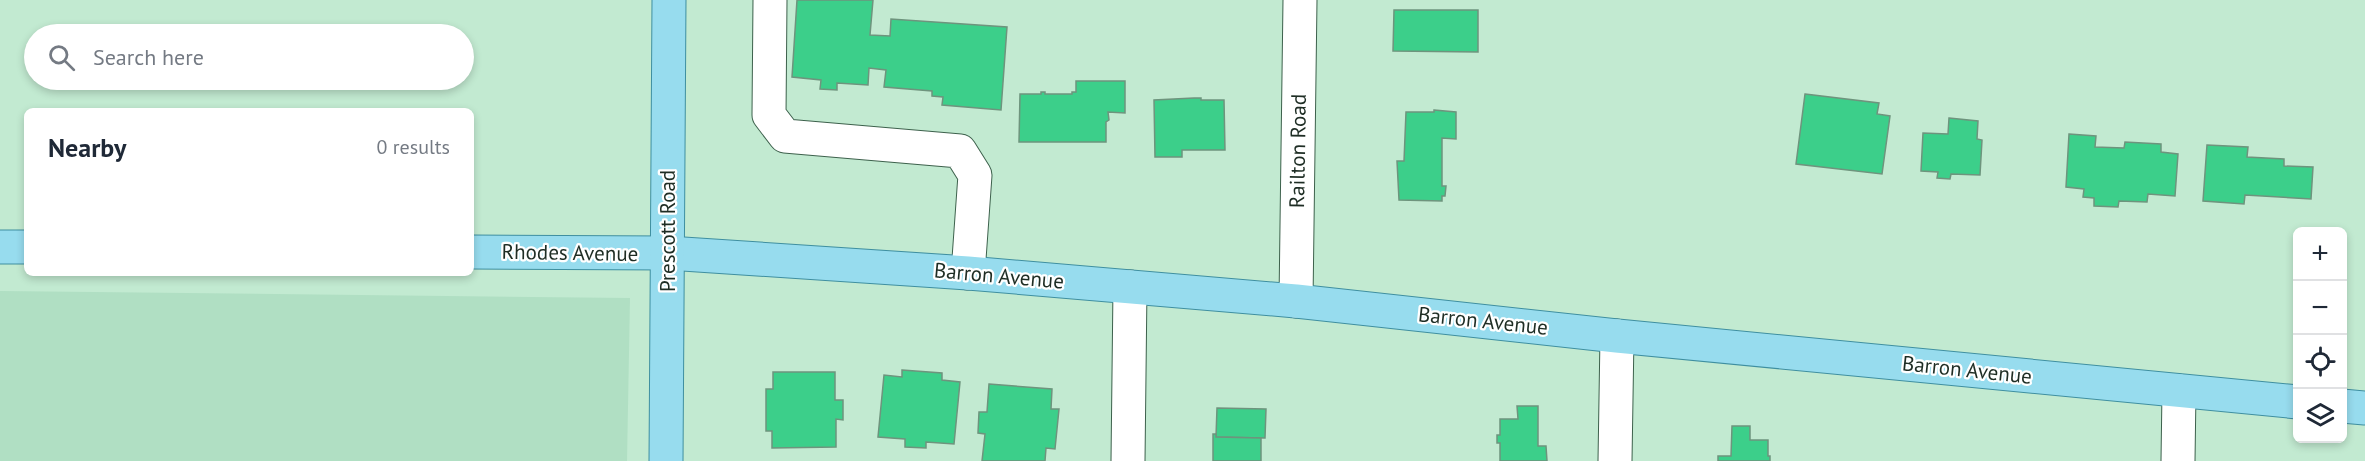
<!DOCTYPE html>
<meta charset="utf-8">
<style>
body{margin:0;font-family:"PT Sans",sans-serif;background:#f2f2f3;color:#1f2937}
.controls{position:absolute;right:18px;bottom:18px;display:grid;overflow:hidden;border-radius:9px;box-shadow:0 3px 9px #0003}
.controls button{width:54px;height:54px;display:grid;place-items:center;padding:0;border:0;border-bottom:2px solid #e0e1e3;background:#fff;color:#1f2937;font:30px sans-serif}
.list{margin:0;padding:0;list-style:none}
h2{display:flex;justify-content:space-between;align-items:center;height:78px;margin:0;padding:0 24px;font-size:26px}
h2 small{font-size:20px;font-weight:400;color:#747a83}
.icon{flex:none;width:33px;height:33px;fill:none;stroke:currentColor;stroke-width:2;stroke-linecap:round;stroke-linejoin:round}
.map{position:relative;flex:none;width:2365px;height:461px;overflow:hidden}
.search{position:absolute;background:#fff;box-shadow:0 3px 9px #0003;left:24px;top:24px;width:450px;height:66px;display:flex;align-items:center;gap:15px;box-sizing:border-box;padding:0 21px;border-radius:33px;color:#747a83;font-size:22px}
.panel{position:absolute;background:#fff;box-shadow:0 3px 9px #0003;left:24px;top:108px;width:450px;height:168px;border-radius:9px}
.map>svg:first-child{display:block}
</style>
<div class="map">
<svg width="2365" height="461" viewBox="0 0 2365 461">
<rect width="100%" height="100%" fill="#c2ead1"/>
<!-- built -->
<polygon fill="#b0dfc3" points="0,291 630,298 627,461 0,461"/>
<!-- building -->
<g fill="#3ccf8a" stroke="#6e947d" stroke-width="1.5">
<polygon points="797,0 873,0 870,35 890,36 891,19 1007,27 1001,110 942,105 943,97 932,96 932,91 884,87 886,70 869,68 868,85 837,83 837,90 820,89 821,80 792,77"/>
<polygon points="1394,10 1478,10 1478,52 1393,51"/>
<polygon points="1076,81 1125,81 1125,113 1108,112 1109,120 1106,122 1106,142 1019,142 1020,94 1041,94 1041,92 1045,92 1045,94 1072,94 1072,92 1076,92"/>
<polygon points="1805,94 1879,103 1877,114 1890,116 1882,174 1796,164"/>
<polygon points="1194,98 1201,98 1201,100 1224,100 1225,150 1182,150 1182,157 1155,157 1154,100"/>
<polygon points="1434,110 1456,112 1456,139 1442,138 1442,186 1446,186 1445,196 1442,196 1442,201 1399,200 1397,161 1404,161 1406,112 1434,112"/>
<polygon points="1949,118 1978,121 1977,139 1982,140 1980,175 1951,174 1950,179 1937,178 1938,172 1921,171 1923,133 1948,134"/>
<polygon points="2069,134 2096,136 2095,147 2124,148 2125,142 2161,144 2161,152 2178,154 2175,196 2148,194 2147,202 2119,201 2118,207 2094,206 2094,198 2083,197 2084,189 2066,187"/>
<polygon points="2207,145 2248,147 2247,157 2284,159 2284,166 2313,167 2311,199 2245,195 2244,204 2203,201"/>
<polygon points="902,370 942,373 942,380 960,382 954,444 926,442 926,448 905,447 905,439 878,437 884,375 902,377"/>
<polygon points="773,372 835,372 835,400 843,400 843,420 836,419 836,447 772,448 772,431 766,431 766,389 773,389"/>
<polygon points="989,384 1052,389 1051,409 1059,409 1055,449 1046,448 1045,461 982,461 985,434 978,433 979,412 987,412"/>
<polygon points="1517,406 1538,406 1538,446 1546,446 1547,461 1500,461 1500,443 1497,443 1497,435 1500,435 1500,419 1518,419"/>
<polygon points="1217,408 1266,409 1265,438 1216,437"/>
<polygon points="1732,426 1750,426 1750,440 1768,440 1768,456 1770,456 1770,461 1718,461 1718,456 1731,456"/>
<polygon points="1213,434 1216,434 1216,437 1261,438 1261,461 1213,461"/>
</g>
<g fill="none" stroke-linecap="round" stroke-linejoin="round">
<defs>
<g id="minor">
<polyline points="770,0 769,115 785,136 960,151 975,175 968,273"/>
<polyline points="1296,301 1300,0"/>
<polyline points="1128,461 1130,287"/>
<polyline points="1615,461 1617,336"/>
<polyline points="2178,461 2179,391"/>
</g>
<g id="major">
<polyline points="0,247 27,247"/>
<polyline points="471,252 668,253 968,273 1296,301 1617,336 2298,402"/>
<polyline points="2342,406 2365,408"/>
<polyline points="666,461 669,0"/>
</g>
</defs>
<!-- minor casing -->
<use href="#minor" stroke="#3d614c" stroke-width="35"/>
<!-- major casing -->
<use href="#major" stroke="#3f8fa0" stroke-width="35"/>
<!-- minor -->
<use href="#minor" stroke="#fff" stroke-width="33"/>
<!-- major -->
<use href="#major" stroke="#97dcee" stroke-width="33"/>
</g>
<g text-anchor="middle" stroke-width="4.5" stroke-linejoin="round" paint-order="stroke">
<!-- street labels -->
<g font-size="21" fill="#1e2d24" stroke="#fff">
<text transform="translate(1298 151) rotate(-89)" y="7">Railton Road</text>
<text transform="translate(668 231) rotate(-90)" y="7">Prescott Road</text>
<text transform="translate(570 253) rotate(1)" y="7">Rhodes Avenue</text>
<text transform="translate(999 276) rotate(5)" y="7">Barron Avenue</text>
<text transform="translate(1483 321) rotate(6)" y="7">Barron Avenue</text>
<text transform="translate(1967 370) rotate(6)" y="7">Barron Avenue</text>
</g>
</g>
</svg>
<div class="controls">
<button>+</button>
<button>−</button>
<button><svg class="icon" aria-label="locate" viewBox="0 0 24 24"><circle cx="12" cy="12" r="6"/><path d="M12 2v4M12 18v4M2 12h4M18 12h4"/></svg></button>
<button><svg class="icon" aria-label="layers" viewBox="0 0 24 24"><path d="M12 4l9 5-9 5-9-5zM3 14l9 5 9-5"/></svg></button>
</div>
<div class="search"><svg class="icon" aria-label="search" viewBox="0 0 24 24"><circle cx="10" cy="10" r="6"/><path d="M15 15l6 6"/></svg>Search here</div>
<section class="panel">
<h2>Nearby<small>0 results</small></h2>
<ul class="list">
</ul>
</section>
</div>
